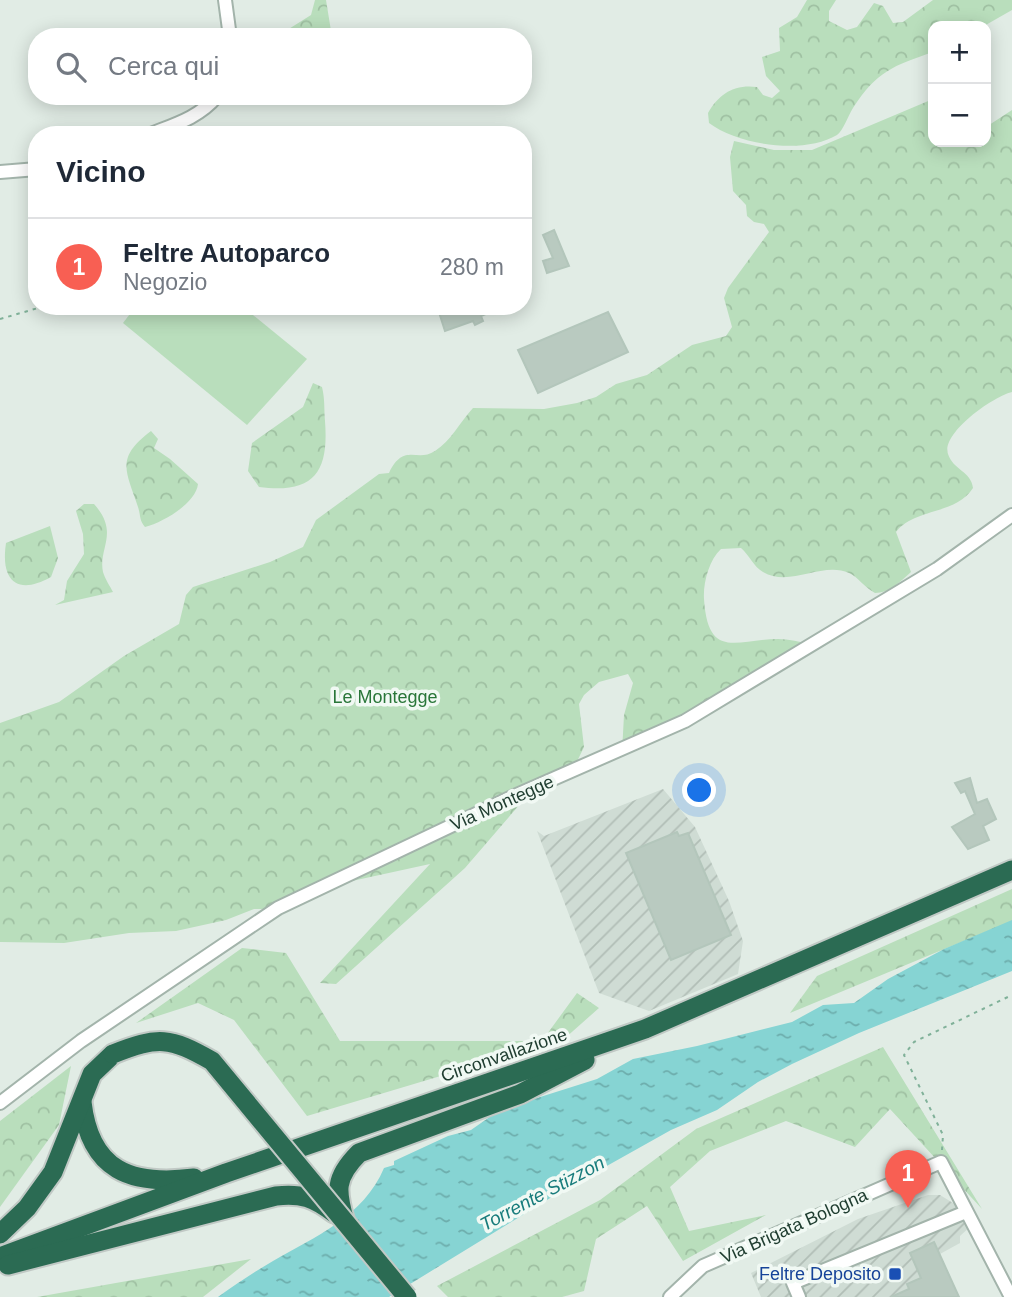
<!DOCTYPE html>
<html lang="it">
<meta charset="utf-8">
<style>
body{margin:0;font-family:Helvetica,sans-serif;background:#f2f2f3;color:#1f2937}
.controls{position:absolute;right:21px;top:21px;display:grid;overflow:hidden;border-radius:14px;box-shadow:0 4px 18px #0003}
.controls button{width:63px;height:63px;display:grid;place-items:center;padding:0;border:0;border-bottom:2px solid #e0e1e3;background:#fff;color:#1f2937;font:35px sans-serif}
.you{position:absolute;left:700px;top:791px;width:24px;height:24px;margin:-18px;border:5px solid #fff;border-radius:50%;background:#1a73e8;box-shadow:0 0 0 10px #1a73e833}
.badge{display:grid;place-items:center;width:46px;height:46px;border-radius:50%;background:#f85f53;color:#fff;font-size:23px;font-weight:700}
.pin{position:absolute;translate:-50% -58px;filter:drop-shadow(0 2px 4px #0008)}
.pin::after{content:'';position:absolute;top:37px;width:24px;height:21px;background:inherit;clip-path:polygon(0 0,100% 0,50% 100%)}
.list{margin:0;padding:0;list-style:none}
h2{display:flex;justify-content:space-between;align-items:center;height:91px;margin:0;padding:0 28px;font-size:30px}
h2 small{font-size:23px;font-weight:400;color:#747a83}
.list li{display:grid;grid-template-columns:46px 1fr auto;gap:21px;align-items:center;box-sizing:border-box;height:98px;padding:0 28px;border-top:2px solid #e0e1e3}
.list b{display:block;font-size:26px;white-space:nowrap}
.list p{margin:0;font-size:23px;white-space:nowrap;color:#747a83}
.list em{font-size:23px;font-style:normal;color:#747a83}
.icon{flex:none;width:38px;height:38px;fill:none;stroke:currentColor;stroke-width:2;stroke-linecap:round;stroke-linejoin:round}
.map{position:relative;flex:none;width:1012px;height:1297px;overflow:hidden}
.search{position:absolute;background:#fff;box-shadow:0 4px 18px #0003;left:28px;top:28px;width:504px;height:77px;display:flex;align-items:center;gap:18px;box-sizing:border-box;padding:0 24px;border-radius:28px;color:#747a83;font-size:26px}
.panel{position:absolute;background:#fff;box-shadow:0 4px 18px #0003;left:28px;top:126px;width:504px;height:189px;border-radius:28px}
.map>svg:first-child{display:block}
</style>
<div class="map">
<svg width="1012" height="1297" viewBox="0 0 1012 1297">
<defs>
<pattern id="industrial-furrows" width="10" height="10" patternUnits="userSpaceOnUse" patternTransform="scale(1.75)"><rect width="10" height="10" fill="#cfdcd4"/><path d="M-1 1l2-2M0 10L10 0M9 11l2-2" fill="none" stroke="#b1beb6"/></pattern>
<pattern id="forest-crowns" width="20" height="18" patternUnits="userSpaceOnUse" patternTransform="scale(1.75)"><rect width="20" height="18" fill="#b9debc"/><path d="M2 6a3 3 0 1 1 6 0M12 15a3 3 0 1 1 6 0" fill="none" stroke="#9fc0a2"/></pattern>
<pattern id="water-ripples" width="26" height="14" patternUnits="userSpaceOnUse" patternTransform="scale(1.75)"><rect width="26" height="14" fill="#86d4d3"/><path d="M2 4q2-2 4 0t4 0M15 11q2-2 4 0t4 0" fill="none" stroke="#6dadac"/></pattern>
</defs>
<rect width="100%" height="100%" fill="#e1ece5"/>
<!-- industrial -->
<g fill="url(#industrial-furrows)">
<polygon points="663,789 695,827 729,901 743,941 738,974 649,1011 599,993 537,831 544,836"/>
<polygon points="928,1195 940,1195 953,1203 960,1202 972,1225 960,1236 960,1243 940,1254 959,1297 761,1297 751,1273 858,1219"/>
</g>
<!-- forest -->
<g fill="url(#forest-crowns)">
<polygon points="315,0 326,0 332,37 276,37 311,15"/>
<path d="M807 0H836L829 11V21L847 30 857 27 874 3 883 6 893 23 903 22 933 0H1012V10L984 26H933V52C893 66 877 71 853 108 848 116 843 131 837 135 804 155 738 145 709 123L708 113C719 94 734 84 757 87L763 95 772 98 780 91 766 76 762 57 780 51 779 28 797 17Z"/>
<path d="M933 99V142H986V127L1012 110V392C994 396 941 433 948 454 953 470 971 471 973 488 956 515 914 508 896 532L911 572C900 582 889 593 875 593 865 588 858 577 849 573 822 561 790 588 763 572 754 567 749 555 741 548L721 549C709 560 703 583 704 599 708 661 737 639 778 639 789 639 800 642 811 644L622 752 624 715 633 683 628 674 599 682 584 695 579 704 584 747 570 776 527 796 465 868 336 984 320 983 430 864 306 891 274 909H254L226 920 176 931 129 933 64 943 0 942V723L59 702 124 656 179 624 186 595 193 587 270 562 303 547 316 520 379 474 389 473C404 442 417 463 435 451 451 441 460 422 473 408L544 409 577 403 596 397 616 384 647 375 692 345 726 336 732 327 724 298 728 288 769 232 764 224 754 222 747 216 746 205 733 191 730 157 734 141 774 150H812Z"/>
<path d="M313 383 322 387C325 399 324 409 325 421 329 472 314 494 259 487L248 471 252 443 303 407Z"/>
<path d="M151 431 158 439 154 448 170 459 198 484C196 503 164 522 145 527 139 520 141 516 138 507 126 471 115 458 151 431Z"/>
<path d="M84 504H94C120 533 98 548 103 572 105 579 110 586 113 592L55 605 64 600 67 581 84 554 83 534 76 511Z"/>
<path d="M50 526 58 558 51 577C19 595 0 583 6 543Z"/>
<polygon points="1012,889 1012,921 790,1013 817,976"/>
<polygon points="242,948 286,953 340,1041 542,1041 577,993 599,1008 564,1039 307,1116 234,1020 198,1003 136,1023"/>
<polygon points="883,1047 982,1209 890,1109 855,1147 786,1121 710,1151 670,1187 689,1231 766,1215 683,1261 647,1206 596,1239 584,1291 562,1297 448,1297 437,1286 600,1200 696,1129"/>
<polygon points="71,1066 59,1125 0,1207 0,1121"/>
<polygon points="251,1259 203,1297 37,1297"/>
</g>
<!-- pitch -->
<polygon fill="#b9debc" points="136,306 242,306 307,359 247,425 123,323"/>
<!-- water -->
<path fill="url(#water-ripples)" d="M1012 920V971L859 1033 792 1064 758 1082 717 1110 671 1130 555 1195 389 1297H218C236 1284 254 1272 273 1261 315 1237 364 1216 384 1168L394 1165V1161L448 1136 471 1130 491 1116 537 1098 597 1079 633 1059 697 1046 792 1022 823 1005 854 1003 888 979 944 949Z"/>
<!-- building -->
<g fill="#b9cac0" stroke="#b3c6bb" stroke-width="2">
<polygon points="554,230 569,266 547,273 543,261 553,258 543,235"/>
<polygon points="437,306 447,306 449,312 465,306 504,306 481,316 483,321 475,325 473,321 445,331"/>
<polygon points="608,312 628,352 538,393 518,350"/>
<polygon points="970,778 977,803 987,799 996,819 983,826 989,840 968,849 952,827 975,814 965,791 961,793 955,783"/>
<polygon points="677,832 679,836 688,833 731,935 671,960 626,853"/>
<polygon points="934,1242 959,1297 891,1297 909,1289 907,1284 921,1278 910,1253"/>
</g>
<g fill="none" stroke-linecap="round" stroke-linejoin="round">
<defs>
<g id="minor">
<polyline points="225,0 230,37"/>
<path d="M148 135C173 125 199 118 217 96"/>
<polyline points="0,172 37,169"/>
<polyline points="0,1103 81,1041 278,908 512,797 685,721 937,569 1012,515"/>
<polyline points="670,1297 703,1266 941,1162 1011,1297"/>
<polyline points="799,1297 793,1283 966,1212"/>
</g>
<g id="highway">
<path d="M82 1102C90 1171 131 1186 194 1178"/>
<path d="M345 1222C336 1191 334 1178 359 1153L520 1094 585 1060"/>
<polyline points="0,1234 27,1208 53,1172 92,1074 113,1054"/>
<polyline points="0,1257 226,1173 645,1029 1012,870"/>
<path d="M8 1265 276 1196C302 1193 314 1198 334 1213"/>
</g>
</defs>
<!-- minor casing -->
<use href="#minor" stroke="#a3b4ab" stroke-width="16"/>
<!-- highway casing -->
<use href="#highway" stroke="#c1c9c5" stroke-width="23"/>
<!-- path -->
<g stroke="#80b199" stroke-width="2" stroke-dasharray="3.5 5" stroke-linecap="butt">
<polyline points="0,319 45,306"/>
<polyline points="942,1150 943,1135 904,1055 914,1042 1012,995"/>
</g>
<!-- minor -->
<use href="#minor" stroke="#fff" stroke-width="12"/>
<!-- highway -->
<use href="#highway" stroke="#2b6b53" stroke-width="19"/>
<defs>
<path id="highway-bridge" d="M113 1054C158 1036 170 1037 212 1061L407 1297"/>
</defs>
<!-- highway-bridge casing -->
<use href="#highway-bridge" stroke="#c1c9c5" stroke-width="23" stroke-linecap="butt"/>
<!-- highway-bridge -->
<use href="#highway-bridge" stroke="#2b6b53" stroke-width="19"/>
</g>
<!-- markers -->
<rect fill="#1a4fb4" stroke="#f1f9f4" stroke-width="2.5" x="888" y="1267" width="14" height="14" rx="3.5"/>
<g text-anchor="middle" stroke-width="7" stroke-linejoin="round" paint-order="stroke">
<!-- park labels -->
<g font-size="18" fill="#297639" stroke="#f1f9f4">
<text x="385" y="703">Le Montegge</text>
</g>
<!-- street labels -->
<g font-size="18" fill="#203e31" stroke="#f1f9f4">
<text transform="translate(502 803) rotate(-24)" y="6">Via Montegge</text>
<text transform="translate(504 1055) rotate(-19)" y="6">Circonvallazione</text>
<text transform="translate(794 1226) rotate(-24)" y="6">Via Brigata Bologna</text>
</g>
<!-- transit labels -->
<g font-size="18" fill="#164399" stroke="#f1f9f4" text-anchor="end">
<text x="881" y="1280">Feltre Deposito</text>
</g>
<!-- water labels -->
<g font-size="19" font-style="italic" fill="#187c7c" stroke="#f1f9f4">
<text transform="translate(542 1193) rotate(-28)" y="7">Torrente Stizzon</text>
</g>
</g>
</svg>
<div class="controls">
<button>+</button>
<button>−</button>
</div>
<div class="you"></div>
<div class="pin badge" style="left:908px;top:1208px">1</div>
<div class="search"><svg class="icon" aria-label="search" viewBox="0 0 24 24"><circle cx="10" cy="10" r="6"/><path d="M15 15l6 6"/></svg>Cerca qui</div>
<section class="panel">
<h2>Vicino<small></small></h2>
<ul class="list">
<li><span class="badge">1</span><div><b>Feltre Autoparco</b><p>Negozio</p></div><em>280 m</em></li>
</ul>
</section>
</div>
